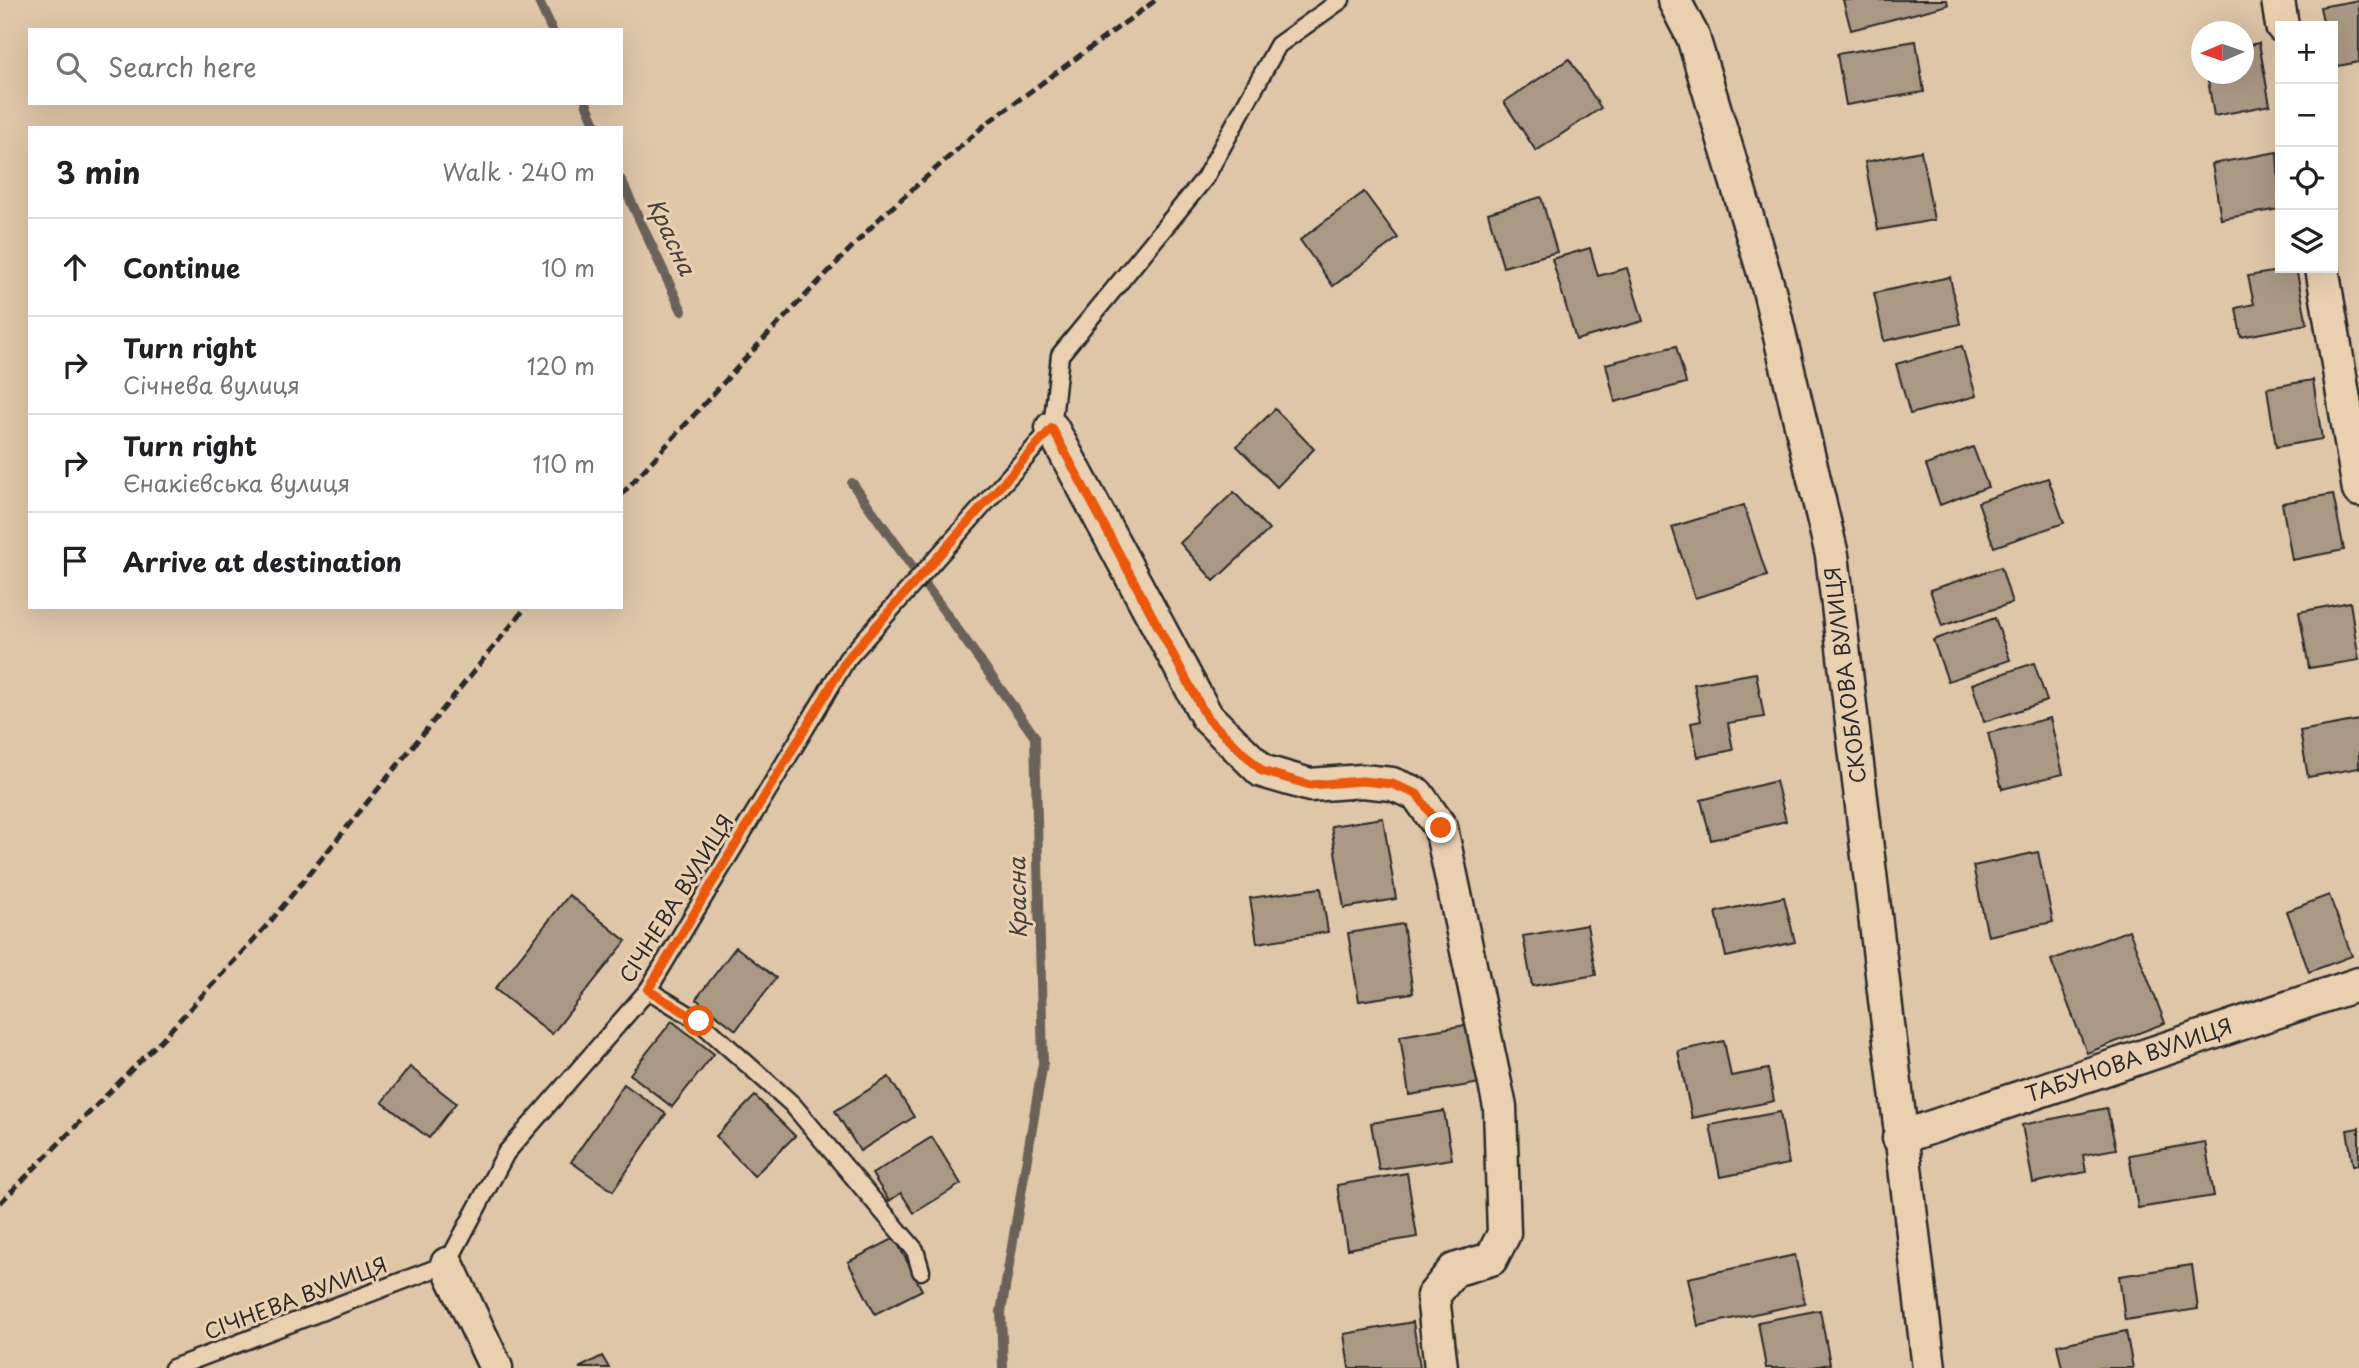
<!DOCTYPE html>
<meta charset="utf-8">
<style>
body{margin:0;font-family:"Playpen Sans",sans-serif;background:#f2f2f2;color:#202124}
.controls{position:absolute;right:21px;top:21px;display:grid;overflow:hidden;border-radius:0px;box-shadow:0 7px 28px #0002}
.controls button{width:63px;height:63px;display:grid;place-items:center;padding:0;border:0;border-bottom:2px solid #e0e0e0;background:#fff;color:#202124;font:35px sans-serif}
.compass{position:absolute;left:2191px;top:21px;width:63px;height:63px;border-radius:50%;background:#fff;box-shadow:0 7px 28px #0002;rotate:268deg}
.stop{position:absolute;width:21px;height:21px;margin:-16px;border:5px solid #ea580c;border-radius:50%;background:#fff}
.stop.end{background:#ea580c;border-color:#fff;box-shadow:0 2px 7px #0008}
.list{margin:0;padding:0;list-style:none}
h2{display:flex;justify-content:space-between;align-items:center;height:91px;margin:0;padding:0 28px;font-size:30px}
h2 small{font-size:23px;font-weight:400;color:#757577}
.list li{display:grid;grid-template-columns:46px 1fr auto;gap:21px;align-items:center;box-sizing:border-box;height:98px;padding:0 28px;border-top:2px solid #e0e0e0}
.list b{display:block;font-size:26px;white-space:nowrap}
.list p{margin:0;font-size:23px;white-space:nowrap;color:#757577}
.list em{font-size:23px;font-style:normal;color:#757577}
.icon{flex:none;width:38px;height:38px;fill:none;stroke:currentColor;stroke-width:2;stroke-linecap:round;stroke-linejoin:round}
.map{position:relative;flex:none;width:2359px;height:1368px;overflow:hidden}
.search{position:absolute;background:#fff;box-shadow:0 7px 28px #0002;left:28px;top:28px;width:595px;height:77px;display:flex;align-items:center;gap:18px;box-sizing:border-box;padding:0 24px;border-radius:0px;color:#757577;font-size:26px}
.panel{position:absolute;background:#fff;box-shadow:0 7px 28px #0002;left:28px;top:126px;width:595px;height:483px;border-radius:0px}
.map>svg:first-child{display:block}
</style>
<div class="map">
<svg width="2359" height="1368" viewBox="0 0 2359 1368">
<rect width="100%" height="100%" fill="#dec6a9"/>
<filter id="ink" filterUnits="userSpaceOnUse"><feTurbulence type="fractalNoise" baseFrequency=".0143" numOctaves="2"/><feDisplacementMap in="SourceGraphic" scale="14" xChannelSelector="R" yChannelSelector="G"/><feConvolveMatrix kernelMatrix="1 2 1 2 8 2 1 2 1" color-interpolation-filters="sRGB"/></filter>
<g filter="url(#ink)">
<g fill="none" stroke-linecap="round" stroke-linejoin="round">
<!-- stream -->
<g stroke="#6a6258" stroke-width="10">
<polyline points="538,0 552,30"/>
<polyline points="586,103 597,128"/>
<polyline points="621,180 682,311"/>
<polyline points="852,483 1035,737 1043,1063 1001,1312 1003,1368"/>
</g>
</g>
<!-- building -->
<g fill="#a99883" stroke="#2b2b2b" stroke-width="2">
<polygon points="1843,0 1947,0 1948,5 1851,30"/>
<polygon points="2359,0 2359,62 2333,67 2333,26 2324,26 2320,7"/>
<polygon points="1916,41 1924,92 1846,105 1837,54"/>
<polygon points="2259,43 2270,105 2214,116 2207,74 2244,74 2244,46"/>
<polygon points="1569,59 1601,108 1536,151 1504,102"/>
<polygon points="1921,151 1934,220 1878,230 1865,162"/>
<polygon points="2277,152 2280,209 2221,219 2212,164"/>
<polygon points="1364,192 1398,238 1333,286 1300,240"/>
<polygon points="1541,197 1557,252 1503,267 1488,213"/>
<polygon points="1590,248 1598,276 1627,268 1643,321 1576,340 1552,259"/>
<polygon points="2296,268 2307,324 2241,337 2236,308 2254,304 2248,276"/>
<polygon points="1950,277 1960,324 1884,341 1874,293"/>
<polygon points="1676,346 1686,383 1615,402 1606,364"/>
<polygon points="1962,346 1976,396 1910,414 1896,364"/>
<polygon points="2313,380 2322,439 2276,447 2267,388"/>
<polygon points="1275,409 1314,449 1277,487 1237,446"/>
<polygon points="1973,447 1988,487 1940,505 1926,465"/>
<polygon points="2048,478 2064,523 1994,547 1978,502"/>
<polygon points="1234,492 1269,530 1214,581 1180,543"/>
<polygon points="2333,494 2344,550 2292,560 2282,503"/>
<polygon points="1744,505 1767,576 1695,598 1672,527"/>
<polygon points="2001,567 2012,603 1942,626 1930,590"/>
<polygon points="2350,602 2359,660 2309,668 2299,612"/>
<polygon points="1995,618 2010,660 1948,681 1933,640"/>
<polygon points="2034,663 2047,701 1984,722 1972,684"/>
<polygon points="1756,673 1764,717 1728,723 1733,750 1698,757 1691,723 1701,721 1694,684"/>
<polygon points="2050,718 2063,774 2002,789 1988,733"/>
<polygon points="2359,720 2359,768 2308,777 2300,731"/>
<polygon points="1776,781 1786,821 1711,840 1701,800"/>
<polygon points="1383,818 1396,899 1344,908 1331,826"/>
<polygon points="2038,852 2053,922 1988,936 1973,866"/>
<polygon points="1321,888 1328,932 1257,943 1250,898"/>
<polygon points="569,895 626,941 552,1034 495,989"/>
<polygon points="2329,895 2352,956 2309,972 2287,911"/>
<polygon points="1784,897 1795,942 1726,957 1716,912"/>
<polygon points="1403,924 1413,993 1359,1001 1348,933"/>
<polygon points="1587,925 1596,975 1532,986 1523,936"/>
<polygon points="2129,930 2165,1023 2087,1053 2051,960"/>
<polygon points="736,947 776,978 736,1030 696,999"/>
<polygon points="672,1021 714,1054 672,1107 630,1074"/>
<polygon points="1472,1024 1481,1083 1409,1095 1400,1036"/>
<polygon points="1724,1041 1731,1076 1768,1069 1774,1101 1692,1118 1678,1051"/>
<polygon points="410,1067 456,1103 429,1138 382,1102"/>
<polygon points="889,1077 914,1117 860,1151 835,1111"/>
<polygon points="624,1084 666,1114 613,1191 571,1162"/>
<polygon points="755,1096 795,1136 754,1176 716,1136"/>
<polygon points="2107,1108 2116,1149 2083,1155 2086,1172 2033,1183 2022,1125"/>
<polygon points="1444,1111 1452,1159 1379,1170 1371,1123"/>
<polygon points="1780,1112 1789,1164 1720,1177 1710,1125"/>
<polygon points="2359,1128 2359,1165 2353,1166 2347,1130"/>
<polygon points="932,1137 961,1184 914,1213 901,1193 889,1201 872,1174"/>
<polygon points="2205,1142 2214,1196 2138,1208 2129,1155"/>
<polygon points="1407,1173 1417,1237 1347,1249 1337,1185"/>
<polygon points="895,1238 922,1290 875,1314 848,1262"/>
<polygon points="1795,1255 1805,1303 1698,1326 1688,1278"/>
<polygon points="2192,1265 2198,1309 2125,1320 2119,1276"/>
<polygon points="1820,1310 1830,1364 1807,1368 1766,1368 1758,1322"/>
<polygon points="1413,1322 1420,1368 1349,1368 1344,1334"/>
<polygon points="2126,1331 2133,1368 2062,1368 2057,1345"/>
<polygon points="602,1356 609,1368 579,1368"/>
</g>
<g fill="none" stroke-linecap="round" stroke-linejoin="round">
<defs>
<g id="service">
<polyline points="648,990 699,1021 792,1104 915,1250 921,1271"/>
<polyline points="173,1368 447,1264 506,1153 648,990 847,659 1052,428 1060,355 1205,178 1278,45 1341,0"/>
</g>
<g id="minor">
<polyline points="1674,0 1693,37 1769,290 1832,555 1929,1368"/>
<polyline points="2278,0 2282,26"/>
<polyline points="2322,268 2359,490"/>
<polyline points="1052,428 1207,717 1262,771 1310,785 1362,781 1392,784 1417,794 1441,828 1500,1107 1504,1234 1491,1259 1454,1270 1433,1296 1441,1368"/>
<polyline points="1899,1138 2359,984"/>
<polyline points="447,1264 496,1368"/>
</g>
</defs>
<!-- service casing -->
<use href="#service" stroke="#2b2b2b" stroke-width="21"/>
<!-- minor casing -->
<use href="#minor" stroke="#2b2b2b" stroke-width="37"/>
<!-- service -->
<use href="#service" stroke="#e9d0b1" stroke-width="16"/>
<!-- minor -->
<use href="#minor" stroke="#e9d0b1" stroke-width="32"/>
<!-- rail -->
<g stroke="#2b2b2b" stroke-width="5" stroke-dasharray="10 5" stroke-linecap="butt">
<polyline points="621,495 757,346 879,219 987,123 1156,0"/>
<polyline points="0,1203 163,1038 270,922 526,607"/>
</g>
</g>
</g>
<g fill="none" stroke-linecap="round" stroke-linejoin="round" filter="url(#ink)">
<!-- route -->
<polyline stroke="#ea580c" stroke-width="9" points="699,1021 648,990 847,659 1052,428 1207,718 1262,771 1310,785 1362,781 1392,784 1417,794 1441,828"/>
</g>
<g text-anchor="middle" stroke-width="6" stroke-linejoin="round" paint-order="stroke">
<!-- street labels -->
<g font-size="21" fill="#2b2b2b" stroke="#e9d0b1">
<text transform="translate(1846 675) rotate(-97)" y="7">СКОБЛОВА ВУЛИЦЯ</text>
<text transform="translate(677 899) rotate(-58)" y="7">СІЧНЕВА ВУЛИЦЯ</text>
<text transform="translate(2129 1061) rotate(-19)" y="7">ТАБУНОВА ВУЛИЦЯ</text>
<text transform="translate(296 1299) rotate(-21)" y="7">СІЧНЕВА ВУЛИЦЯ</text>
</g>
<!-- water labels -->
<g font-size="23" font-style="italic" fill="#45423e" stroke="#e9d0b1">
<text transform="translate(671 237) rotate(65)" y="8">Красна</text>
<text transform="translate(1018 898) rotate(-91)" y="8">Красна</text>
</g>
</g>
</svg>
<div class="controls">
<button>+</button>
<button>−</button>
<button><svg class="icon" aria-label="locate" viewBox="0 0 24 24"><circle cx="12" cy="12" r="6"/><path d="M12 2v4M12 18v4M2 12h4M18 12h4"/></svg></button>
<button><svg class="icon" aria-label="layers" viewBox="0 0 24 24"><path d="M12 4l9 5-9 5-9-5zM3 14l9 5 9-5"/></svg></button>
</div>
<svg class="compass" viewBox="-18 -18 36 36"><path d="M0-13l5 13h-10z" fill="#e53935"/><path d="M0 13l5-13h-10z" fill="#757577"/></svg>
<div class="stop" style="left:699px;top:1021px"></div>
<div class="stop end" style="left:1441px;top:828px"></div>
<div class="search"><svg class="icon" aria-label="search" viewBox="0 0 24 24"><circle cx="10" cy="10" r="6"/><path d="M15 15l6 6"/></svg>Search here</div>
<section class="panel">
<h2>3 min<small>Walk · 240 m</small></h2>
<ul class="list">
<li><svg class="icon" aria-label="ahead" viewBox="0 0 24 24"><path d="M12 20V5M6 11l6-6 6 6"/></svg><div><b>Continue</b></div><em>10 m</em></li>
<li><svg class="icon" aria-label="right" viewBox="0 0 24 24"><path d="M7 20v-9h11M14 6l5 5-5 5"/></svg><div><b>Turn right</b><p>Січнева вулиця</p></div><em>120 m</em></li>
<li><svg class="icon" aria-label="right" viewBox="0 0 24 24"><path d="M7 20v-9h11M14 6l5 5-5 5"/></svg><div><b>Turn right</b><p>Єнакієвська вулиця</p></div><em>110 m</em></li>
<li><svg class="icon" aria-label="arrive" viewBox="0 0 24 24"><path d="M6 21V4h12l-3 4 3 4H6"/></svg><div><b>Arrive at destination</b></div></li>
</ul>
</section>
</div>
